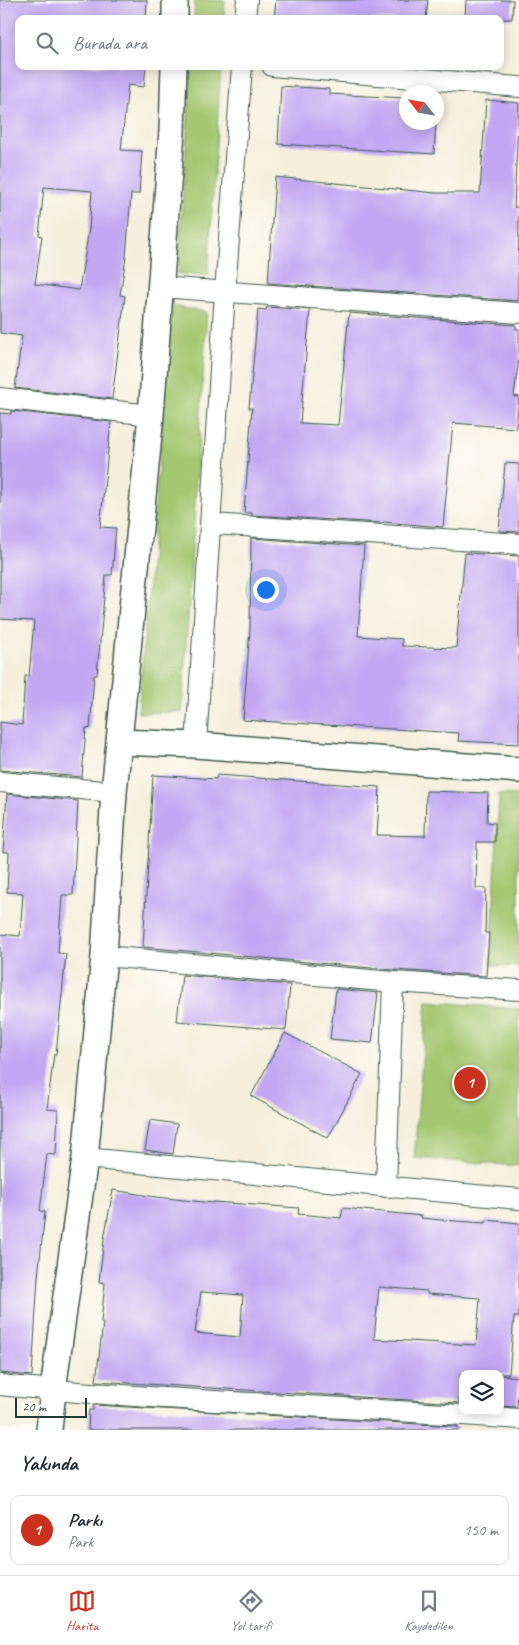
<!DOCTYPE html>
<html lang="tr">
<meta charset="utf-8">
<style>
body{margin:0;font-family:Caveat,sans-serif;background:#f2f2f3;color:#1f2937}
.controls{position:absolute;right:15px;bottom:15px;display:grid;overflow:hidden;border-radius:10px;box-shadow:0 2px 12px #0003}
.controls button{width:45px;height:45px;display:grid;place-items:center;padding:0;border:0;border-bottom:1px solid #e0e1e3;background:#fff;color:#1f2937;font:25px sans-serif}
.compass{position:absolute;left:399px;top:85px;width:45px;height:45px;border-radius:50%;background:#fff;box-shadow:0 2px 12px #0003;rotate:301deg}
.scale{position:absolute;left:15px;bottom:12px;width:72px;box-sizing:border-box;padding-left:5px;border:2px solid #1f3d34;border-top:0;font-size:14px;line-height:18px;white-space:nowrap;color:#1f3d34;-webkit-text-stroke:4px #fdfcf7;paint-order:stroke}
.you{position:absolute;left:265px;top:589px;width:18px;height:18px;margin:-12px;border:4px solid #fff;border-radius:50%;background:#1a73e8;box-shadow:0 0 0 8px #1a73e833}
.badge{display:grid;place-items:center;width:32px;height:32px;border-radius:50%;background:#c8321e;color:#fff;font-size:16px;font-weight:700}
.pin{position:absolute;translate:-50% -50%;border:2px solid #fff;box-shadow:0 1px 5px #0006}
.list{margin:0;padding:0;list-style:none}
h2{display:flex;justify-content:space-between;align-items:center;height:65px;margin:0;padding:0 20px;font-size:21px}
h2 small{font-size:16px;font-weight:400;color:#747a83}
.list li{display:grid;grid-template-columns:32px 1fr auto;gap:15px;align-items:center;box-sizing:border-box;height:70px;margin:0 10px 10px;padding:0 10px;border:1px solid #e0e1e3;border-radius:10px}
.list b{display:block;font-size:19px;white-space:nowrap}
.list p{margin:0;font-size:16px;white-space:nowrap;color:#747a83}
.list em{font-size:16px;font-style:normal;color:#747a83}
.icon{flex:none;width:28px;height:28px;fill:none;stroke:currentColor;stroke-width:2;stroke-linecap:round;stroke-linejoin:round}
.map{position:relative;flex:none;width:519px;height:1430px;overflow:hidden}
.search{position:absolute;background:#fff;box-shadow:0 2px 12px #0003;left:15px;right:15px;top:15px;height:55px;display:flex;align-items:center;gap:12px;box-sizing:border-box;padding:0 18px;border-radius:10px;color:#747a83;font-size:19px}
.sheet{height:145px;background:#fff}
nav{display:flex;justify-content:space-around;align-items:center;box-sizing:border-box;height:70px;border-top:1px solid #e0e1e3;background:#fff;font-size:14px;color:#747a83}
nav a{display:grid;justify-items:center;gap:2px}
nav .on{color:#c8321e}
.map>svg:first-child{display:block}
</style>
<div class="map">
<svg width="519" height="1430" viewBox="0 0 519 1430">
<rect width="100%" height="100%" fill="#fdfcf7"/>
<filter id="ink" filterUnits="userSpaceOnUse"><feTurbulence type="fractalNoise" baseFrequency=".02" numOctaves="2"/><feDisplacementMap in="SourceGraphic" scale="10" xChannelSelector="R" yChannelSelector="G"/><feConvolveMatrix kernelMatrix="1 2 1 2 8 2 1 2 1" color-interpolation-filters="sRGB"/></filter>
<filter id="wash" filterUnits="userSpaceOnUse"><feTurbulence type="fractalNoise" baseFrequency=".0096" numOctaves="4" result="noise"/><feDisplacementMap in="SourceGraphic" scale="20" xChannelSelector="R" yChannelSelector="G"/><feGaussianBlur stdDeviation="1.12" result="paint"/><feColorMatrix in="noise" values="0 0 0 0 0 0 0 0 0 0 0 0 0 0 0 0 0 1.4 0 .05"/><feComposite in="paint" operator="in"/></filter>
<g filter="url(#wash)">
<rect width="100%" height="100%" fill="#f5efdc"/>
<!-- green -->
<g fill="#a4c771" stroke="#628252">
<polygon points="195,0 225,0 224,19 194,19"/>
<polygon points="191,66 221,66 208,275 178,274"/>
<polygon points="172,306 207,312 182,712 138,713"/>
<polygon points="499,794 519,795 519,967 491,965"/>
<polygon points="427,1001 519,1009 519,1166 414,1158"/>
</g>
<g id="blocks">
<!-- building -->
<g fill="#c2a7f2" fill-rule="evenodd">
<path d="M0 0H147L146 19H19V66H146L144 87 128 85 121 150 142 151 139 194H131L126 257 120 295 125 296 112 399 15 388 22 336 0 333ZM44 187 92 191 89 229 79 290 35 284 42 236 39 235Z"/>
<polygon points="276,0 428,0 426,19 274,19"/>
<polygon points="466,0 513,0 512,19 465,19"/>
<polygon points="281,86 329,89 329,94 406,98 406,122 436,122 434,154 278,144"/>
<polygon points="486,100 519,103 514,207 519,207 518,301 268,283 275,177 436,193 480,193"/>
<polygon points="267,307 310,310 300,423 338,425 349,313 516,325 516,329 519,329 519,358 514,396 519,397 516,428 453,423 443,527 383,522 382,523 252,515 252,513 244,513 252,408 249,408 258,309 266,310"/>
<polygon points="11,411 111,422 100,527 116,528 112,575 106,575 97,675 94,675 90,729 86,728 82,777 0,770 0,722 22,725 25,676 29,676 34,621 0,619 0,413 11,414"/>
<polygon points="505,463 519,464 519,532 499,531"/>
<polygon points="251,538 364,546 358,636 402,639 402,646 456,648 465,553 519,556 519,744 458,741 459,733 243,720 250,630"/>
<polygon points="153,775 216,779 217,775 380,787 377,835 425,836 426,791 488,793 487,822 495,823 495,842 477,842 476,888 486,888 485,933 489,933 486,976 394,970 143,947"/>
<polygon points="7,794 78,801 73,895 62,895 58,953 66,954 56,1054 54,1054 47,1109 58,1110 56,1155 47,1154 40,1211 45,1212 38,1277 32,1376 0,1373 0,934 20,936 23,893 7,892 9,852 3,852"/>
<polygon points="182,975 290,985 286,1030 177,1021"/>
<polygon points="336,989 378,993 372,1043 330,1039"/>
<polygon points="285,1033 362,1074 328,1138 251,1096"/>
<polygon points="150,1120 177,1124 173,1154 145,1150"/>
<path d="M113 1190 156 1197 213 1203V1202L299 1208 298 1214 341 1218 343 1208 422 1216 421 1218 441 1220 486 1223V1220L519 1223V1317H514L509 1374H460L459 1403 96 1381 103 1323 101 1322 105 1283 99 1282 104 1239ZM379 1287 427 1291V1294L480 1298 476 1345 374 1339ZM201 1292 243 1295 240 1337 195 1333Z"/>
<polygon points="500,1375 519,1377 517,1407 500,1406"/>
<polygon points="93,1405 453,1426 458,1427 458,1430 88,1430 89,1410 93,1410"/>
</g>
</g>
</g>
<g filter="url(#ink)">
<use href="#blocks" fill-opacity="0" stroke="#3f584d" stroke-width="1"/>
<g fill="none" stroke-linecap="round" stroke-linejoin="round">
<defs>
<g id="minor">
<polyline points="245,19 247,0"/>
<polyline points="272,66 519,87"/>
<polyline points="160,287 519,313"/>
<polyline points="0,398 151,415"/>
<polyline points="212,524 519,544"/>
<polyline points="196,745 225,292 242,66"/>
<polyline points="0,782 114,792"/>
<polyline points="104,956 393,982 519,990"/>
<polyline points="85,1158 519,1199"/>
<polyline points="386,1187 393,982"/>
<path d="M0 1385C173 1402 346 1406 519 1419"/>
</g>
<g id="tertiary">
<polyline points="175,19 175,0"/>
<polyline points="119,742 196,745 519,770"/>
<polyline points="49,1430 53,1390 85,1158 104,956 114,792 151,415 172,131 174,66"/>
</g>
</defs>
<!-- minor casing -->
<use href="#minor" stroke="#3f584d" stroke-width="22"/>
<!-- tertiary casing -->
<use href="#tertiary" stroke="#3f584d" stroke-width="28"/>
<!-- minor -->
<use href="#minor" stroke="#fff" stroke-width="20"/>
<!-- tertiary -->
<use href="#tertiary" stroke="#fff" stroke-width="25"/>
</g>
</g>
</svg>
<div class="controls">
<button><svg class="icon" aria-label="layers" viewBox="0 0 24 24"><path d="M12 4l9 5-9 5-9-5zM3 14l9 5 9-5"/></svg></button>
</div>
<svg class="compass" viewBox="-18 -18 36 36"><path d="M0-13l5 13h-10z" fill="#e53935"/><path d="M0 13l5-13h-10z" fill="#747a83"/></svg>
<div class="scale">20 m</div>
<div class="you"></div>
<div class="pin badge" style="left:470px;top:1083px">1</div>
<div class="search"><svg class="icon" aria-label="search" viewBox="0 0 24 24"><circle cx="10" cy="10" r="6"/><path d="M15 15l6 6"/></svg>Burada ara</div>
</div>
<section class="sheet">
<h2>Yakında<small></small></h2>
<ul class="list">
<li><span class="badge">1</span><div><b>Parkı</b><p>Park</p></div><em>150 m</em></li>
</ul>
</section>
<nav>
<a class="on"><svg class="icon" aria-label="map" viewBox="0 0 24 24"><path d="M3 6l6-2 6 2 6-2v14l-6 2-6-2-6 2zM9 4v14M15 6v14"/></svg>Harita</a>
<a><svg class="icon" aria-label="directions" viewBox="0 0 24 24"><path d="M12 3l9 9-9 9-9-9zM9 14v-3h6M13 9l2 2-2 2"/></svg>Yol tarifi</a>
<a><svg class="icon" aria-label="saved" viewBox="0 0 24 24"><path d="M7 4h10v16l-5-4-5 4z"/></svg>Kaydedilen</a>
</nav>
